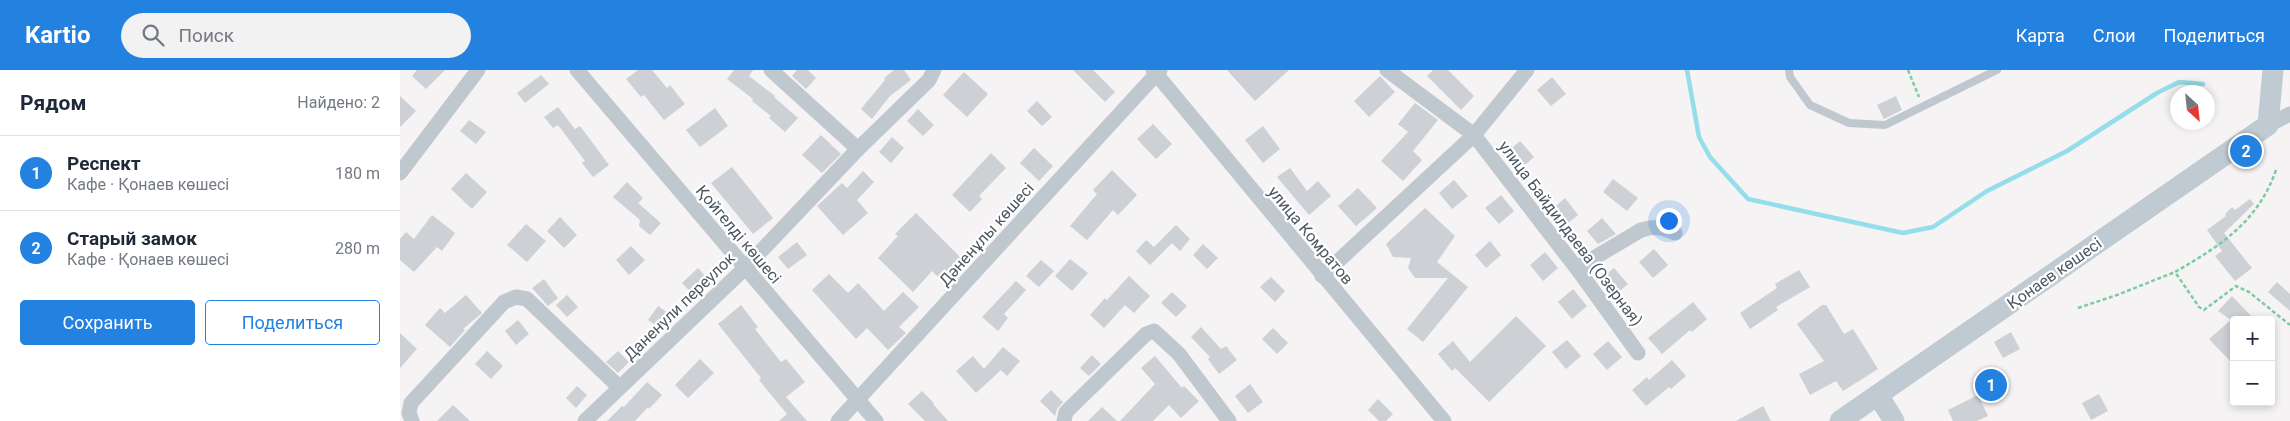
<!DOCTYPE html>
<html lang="ru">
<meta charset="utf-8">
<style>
body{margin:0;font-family:Roboto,sans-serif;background:#f2f2f3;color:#1f2937}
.controls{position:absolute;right:15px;bottom:15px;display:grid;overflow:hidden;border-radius:5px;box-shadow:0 2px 8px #0003}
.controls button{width:45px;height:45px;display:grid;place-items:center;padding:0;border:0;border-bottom:1px solid #e0e1e3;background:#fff;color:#1f2937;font:25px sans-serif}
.compass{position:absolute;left:1770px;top:15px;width:45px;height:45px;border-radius:50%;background:#fff;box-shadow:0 2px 8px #0003;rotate:153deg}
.you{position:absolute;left:1268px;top:150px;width:18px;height:18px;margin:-12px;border:4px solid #fff;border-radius:50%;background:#1a73e8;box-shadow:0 0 0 8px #1a73e833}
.badge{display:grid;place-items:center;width:32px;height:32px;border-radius:50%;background:#2381df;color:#fff;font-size:16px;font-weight:700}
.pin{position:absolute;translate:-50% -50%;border:2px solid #fff;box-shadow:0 1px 5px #0006}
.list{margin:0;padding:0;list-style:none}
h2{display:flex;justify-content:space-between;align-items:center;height:65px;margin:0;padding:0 20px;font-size:21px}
h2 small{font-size:16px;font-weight:400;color:#747a83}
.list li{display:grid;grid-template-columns:32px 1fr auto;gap:15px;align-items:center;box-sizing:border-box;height:75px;padding:0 20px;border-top:1px solid #e0e1e3}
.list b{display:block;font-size:19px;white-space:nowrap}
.list p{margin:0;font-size:16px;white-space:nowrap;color:#747a83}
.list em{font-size:16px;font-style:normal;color:#747a83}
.actions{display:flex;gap:10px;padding:15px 20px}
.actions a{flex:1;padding:11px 0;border:1px solid #2381df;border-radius:5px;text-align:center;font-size:18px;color:#2381df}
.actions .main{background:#2381df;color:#fff}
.icon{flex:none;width:28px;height:28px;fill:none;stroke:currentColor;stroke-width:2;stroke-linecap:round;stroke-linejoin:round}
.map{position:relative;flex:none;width:1890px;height:351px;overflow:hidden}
header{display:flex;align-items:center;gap:30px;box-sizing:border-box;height:70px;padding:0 25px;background:#2381df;color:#fff}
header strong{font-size:24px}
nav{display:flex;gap:28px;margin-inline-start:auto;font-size:18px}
.search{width:350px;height:45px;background:#f2f2f3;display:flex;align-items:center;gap:12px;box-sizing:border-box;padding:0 18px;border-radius:28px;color:#747a83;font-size:19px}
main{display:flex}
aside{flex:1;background:#fff}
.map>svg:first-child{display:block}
</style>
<header>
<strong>Kartio</strong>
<div class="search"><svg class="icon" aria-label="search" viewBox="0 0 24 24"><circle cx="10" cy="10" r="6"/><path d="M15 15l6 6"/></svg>Поиск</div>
<nav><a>Карта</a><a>Слои</a><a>Поделиться</a></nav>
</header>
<main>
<aside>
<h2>Рядом<small>Найдено: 2</small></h2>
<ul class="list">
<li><span class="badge">1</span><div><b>Респект</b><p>Кафе · Қонаев көшесі</p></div><em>180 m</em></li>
<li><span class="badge">2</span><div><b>Старый замок</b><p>Кафе · Қонаев көшесі</p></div><em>280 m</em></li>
</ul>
<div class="actions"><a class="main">Сохранить</a><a>Поделиться</a></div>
</aside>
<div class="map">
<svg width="1890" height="351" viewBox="0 0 1890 351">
<rect width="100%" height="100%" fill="#f5f3f3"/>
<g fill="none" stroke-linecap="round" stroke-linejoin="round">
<!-- stream -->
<polyline stroke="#94ddea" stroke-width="4.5" points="1287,0 1299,67 1310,87 1348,129 1503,163 1533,157 1587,121 1667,81 1757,23 1779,12 1803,14"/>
</g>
<!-- building -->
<g fill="#cdd0d5">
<polygon points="17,0 45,0 26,19 12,6"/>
<polygon points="238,0 252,0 267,18 270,15 285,34 264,50 244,25 241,27 226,9"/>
<polygon points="334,0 353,0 349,6 375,26 374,27 398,48 385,62 369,48 371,46 352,31 353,29 327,9"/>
<polygon points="397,0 408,0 416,8 406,19 392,6"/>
<polygon points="494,0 504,0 511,10 490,26 472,49 461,39 485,10 484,8"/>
<polygon points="673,0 693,0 715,22 705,32"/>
<polygon points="827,0 889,0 855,31"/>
<polygon points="1033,0 1048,0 1074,26 1061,40 1027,6"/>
<polygon points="564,2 588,24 567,47 543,25"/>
<polygon points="141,5 149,14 125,33 117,23"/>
<polygon points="980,6 995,22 969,47 954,31"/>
<polygon points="1152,7 1166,24 1151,36 1137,20"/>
<polygon points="0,26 16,41 0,57"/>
<polygon points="1496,26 1502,40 1484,49 1477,35"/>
<polygon points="637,31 652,47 642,56 627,41"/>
<polygon points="1015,33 1038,50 1013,81 1022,90 1003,111 981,91 1008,62 998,54"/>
<polygon points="158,37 175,59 180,56 209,95 193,107 182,93 185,91 158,55 153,58 144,47"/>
<polygon points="315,38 328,56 300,77 286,60"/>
<polygon points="518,39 534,55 523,66 507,51"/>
<polygon points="69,50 86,62 76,74 60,61"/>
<polygon points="753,54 772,74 756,89 737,69"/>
<polygon points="863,56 880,79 863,93 845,70"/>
<polygon points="421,65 441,84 422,103 402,85"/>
<polygon points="492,67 504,78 491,93 479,82"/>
<polygon points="1120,71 1134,87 1119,100 1105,84"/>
<polygon points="634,78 653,96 639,111 620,93"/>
<polygon points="591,83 606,98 579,126 582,129 570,142 552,125"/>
<polygon points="332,97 373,148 353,164 311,113"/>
<polygon points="890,98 907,121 918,111 931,126 909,145 877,107"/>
<polygon points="712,100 737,125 718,145 713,140 687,170 670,156 697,124 693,120"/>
<polygon points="463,101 474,112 457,130 468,143 443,165 417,136 442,113 447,118"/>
<polygon points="66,103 87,122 72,139 51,119"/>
<polygon points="1213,109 1238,128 1227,141 1203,122"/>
<polygon points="1054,110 1068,126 1052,139 1039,123"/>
<polygon points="227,112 243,128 238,133 261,153 250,165 239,156 240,150 213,127"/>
<polygon points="958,118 977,138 956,156 938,136"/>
<polygon points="1101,125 1114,141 1099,154 1085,138"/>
<polygon points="1165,128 1178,145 1163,157 1150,141"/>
<polygon points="1850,129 1854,134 1824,163 1852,198 1835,211 1815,186 1822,181 1807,160 1826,146 1825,144 1832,137 1835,140"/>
<polygon points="1025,138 1055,166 1037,192 1068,217 1023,272 1007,259 1048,208 1015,208 1008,198 1011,188 993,187 986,174"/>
<polygon points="516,143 562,189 540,209 532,201 513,222 478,188 498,166 495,164"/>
<polygon points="32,145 55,163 42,181 37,177 14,202 0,190 0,169 6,162 14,169"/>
<polygon points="160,147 177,165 164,178 147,161"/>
<polygon points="1202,148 1216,164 1198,174 1187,161"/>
<polygon points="126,154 146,171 127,192 107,175"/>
<polygon points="776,155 790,169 780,181 772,173 750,195 736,181 746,170 754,177"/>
<polygon points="1090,171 1101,185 1086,198 1075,185"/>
<polygon points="397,172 407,185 388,199 378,187"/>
<polygon points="803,174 818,188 807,199 793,185"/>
<polygon points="231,176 245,190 229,205 216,190"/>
<polygon points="1254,179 1268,195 1253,208 1239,192"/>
<polygon points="1145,182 1158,198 1143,211 1130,195"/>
<polygon points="670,189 688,203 672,221 655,206"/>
<polygon points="641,190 654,201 639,217 626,206"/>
<polygon points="298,198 311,213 296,228 282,213"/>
<polygon points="1214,198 1228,214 1213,227 1199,210"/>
<polygon points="1399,200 1410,217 1376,237 1378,240 1350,259 1340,243 1377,218 1375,214"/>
<polygon points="429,204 448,223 458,213 484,241 503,222 519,237 499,257 506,263 488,280 467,258 456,269 412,220"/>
<polygon points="729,206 750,226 734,243 725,235 704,258 690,245 705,228 707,230"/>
<polygon points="871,207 885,221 875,232 860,217"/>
<polygon points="144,209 158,228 148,236 132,218"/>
<polygon points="616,211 626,220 604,244 608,248 598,261 582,247"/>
<polygon points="1877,212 1890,224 1890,241 1868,222"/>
<polygon points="1173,219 1187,236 1172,249 1158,232"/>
<polygon points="772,222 787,236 776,247 761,233"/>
<polygon points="66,225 82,243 63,259 65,260 50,277 25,255 40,238 45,243"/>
<polygon points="167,225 178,237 167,247 156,235"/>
<polygon points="1832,226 1855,250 1834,250 1834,295 1809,269 1831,250 1818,241"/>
<polygon points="1293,232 1307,249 1292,262 1290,260 1262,284 1248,268"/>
<polygon points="341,235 358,257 355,259 381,292 386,289 405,312 386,327 407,351 379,351 387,344 359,310 361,308 318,254"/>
<polygon points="1422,235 1426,235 1444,264 1453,259 1478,299 1443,321 1436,311 1410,325 1399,304 1424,291 1397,254"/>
<polygon points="258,236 272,246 262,260 248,250"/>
<polygon points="1116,246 1146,276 1089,332 1055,298 1052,301 1038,284 1053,271 1070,292"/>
<polygon points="118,250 129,264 116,275 105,261"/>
<polygon points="801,257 821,279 826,276 837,290 819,304 808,289 810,287 791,267"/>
<polygon points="873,258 888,273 877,284 862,269"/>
<polygon points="1611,262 1620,279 1603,288 1594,272"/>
<polygon points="0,263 17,279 0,298"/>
<polygon points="1167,270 1181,286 1166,299 1152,282"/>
<polygon points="1208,271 1222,287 1207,300 1193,284"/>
<polygon points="603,277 620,291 607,306 601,300 576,323 556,301 573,286 584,299"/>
<polygon points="87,281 103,296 91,309 75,294"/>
<polygon points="218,281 229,292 218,303 206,292"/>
<polygon points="692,285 701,294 689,306 680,298"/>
<polygon points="755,286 782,318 784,316 799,331 781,348 769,335 753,351 720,351 755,314 741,298"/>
<polygon points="300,289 314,303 288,328 275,315"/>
<polygon points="1272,290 1286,306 1271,319 1269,317 1246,336 1232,320 1247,307 1249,310"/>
<polygon points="247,312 262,325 249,339 248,337 235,351 207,351 222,336 224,337"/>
<polygon points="850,314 863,332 848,343 835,326"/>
<polygon points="177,316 187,325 176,338 166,328"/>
<polygon points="651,320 663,332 657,339 655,346 640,331"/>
<polygon points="522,321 534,333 533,334 548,351 525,351 508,334"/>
<polygon points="1699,324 1708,341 1691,350 1682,333"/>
<polygon points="1578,325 1588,346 1577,351 1553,351 1548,340"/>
<polygon points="978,329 993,344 986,351 979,351 968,340"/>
<polygon points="53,335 70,351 37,351"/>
<polygon points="1363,336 1371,351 1336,351"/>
<polygon points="702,337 717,351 688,351"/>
</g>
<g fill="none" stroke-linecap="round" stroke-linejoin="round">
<!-- path -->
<g stroke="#7dcca0" stroke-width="2.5" stroke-dasharray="4 2.5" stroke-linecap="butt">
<polyline points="1508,0 1519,27"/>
<path d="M1876 100C1858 152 1820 176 1775 202L1799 237 1804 240 1836 216 1849 222 1890 255"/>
<polyline points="1678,238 1717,225 1775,202"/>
</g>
<!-- lane -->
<polyline stroke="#bfc8ce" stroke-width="8" points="1389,0 1390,7 1410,35 1449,53 1485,55 1597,0"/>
<!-- street -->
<g stroke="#bfc8ce" stroke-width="15">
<polyline points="177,0 476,351"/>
<polyline points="371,0 458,79"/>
<polyline points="753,0 1044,351"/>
<polyline points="987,0 1074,65 1181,204 1238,283"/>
<polyline points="1868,55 1890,44"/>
<polyline points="0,103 78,0"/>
<path d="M1177 198 1241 160C1255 156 1262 157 1275 163"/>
<polyline points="922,206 1074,65 1127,0"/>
<polyline points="12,351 9,343 11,333 104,232 116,227 127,229 219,317"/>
<polyline points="185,351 345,198 458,79 529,10 534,0"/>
<polyline points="438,351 760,0"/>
<polyline points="664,351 666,342 746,264 754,261 779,284 829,351"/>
</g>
<!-- secondary -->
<g stroke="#c0cad3" stroke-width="21">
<polyline points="1478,325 1494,351"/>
<polyline points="1440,351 1868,55 1873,0"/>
</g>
</g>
<g text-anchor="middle" stroke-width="4.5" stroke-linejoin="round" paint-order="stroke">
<!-- street labels -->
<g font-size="16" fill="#4b5760" stroke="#fff">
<text transform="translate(1171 163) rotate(53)" y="6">улица Байдилдаева (Озерная)</text>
<text transform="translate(339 164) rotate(50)" y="6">Қойгелді көшесі</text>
<text transform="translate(586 164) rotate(-48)" y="6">Дәненұлы көшесі</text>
<text transform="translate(911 165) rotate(50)" y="6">улица Комратов</text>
<text transform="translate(1654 203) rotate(-35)" y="6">Қонаев көшесі</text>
<text transform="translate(279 236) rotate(-44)" y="6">Даненули переулок</text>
</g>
</g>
</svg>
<div class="controls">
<button>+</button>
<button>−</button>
</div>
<svg class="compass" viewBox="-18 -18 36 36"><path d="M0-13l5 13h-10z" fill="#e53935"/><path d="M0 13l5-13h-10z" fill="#747a83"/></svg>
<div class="you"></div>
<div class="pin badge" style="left:1591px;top:315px">1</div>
<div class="pin badge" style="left:1846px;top:81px">2</div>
</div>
</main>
